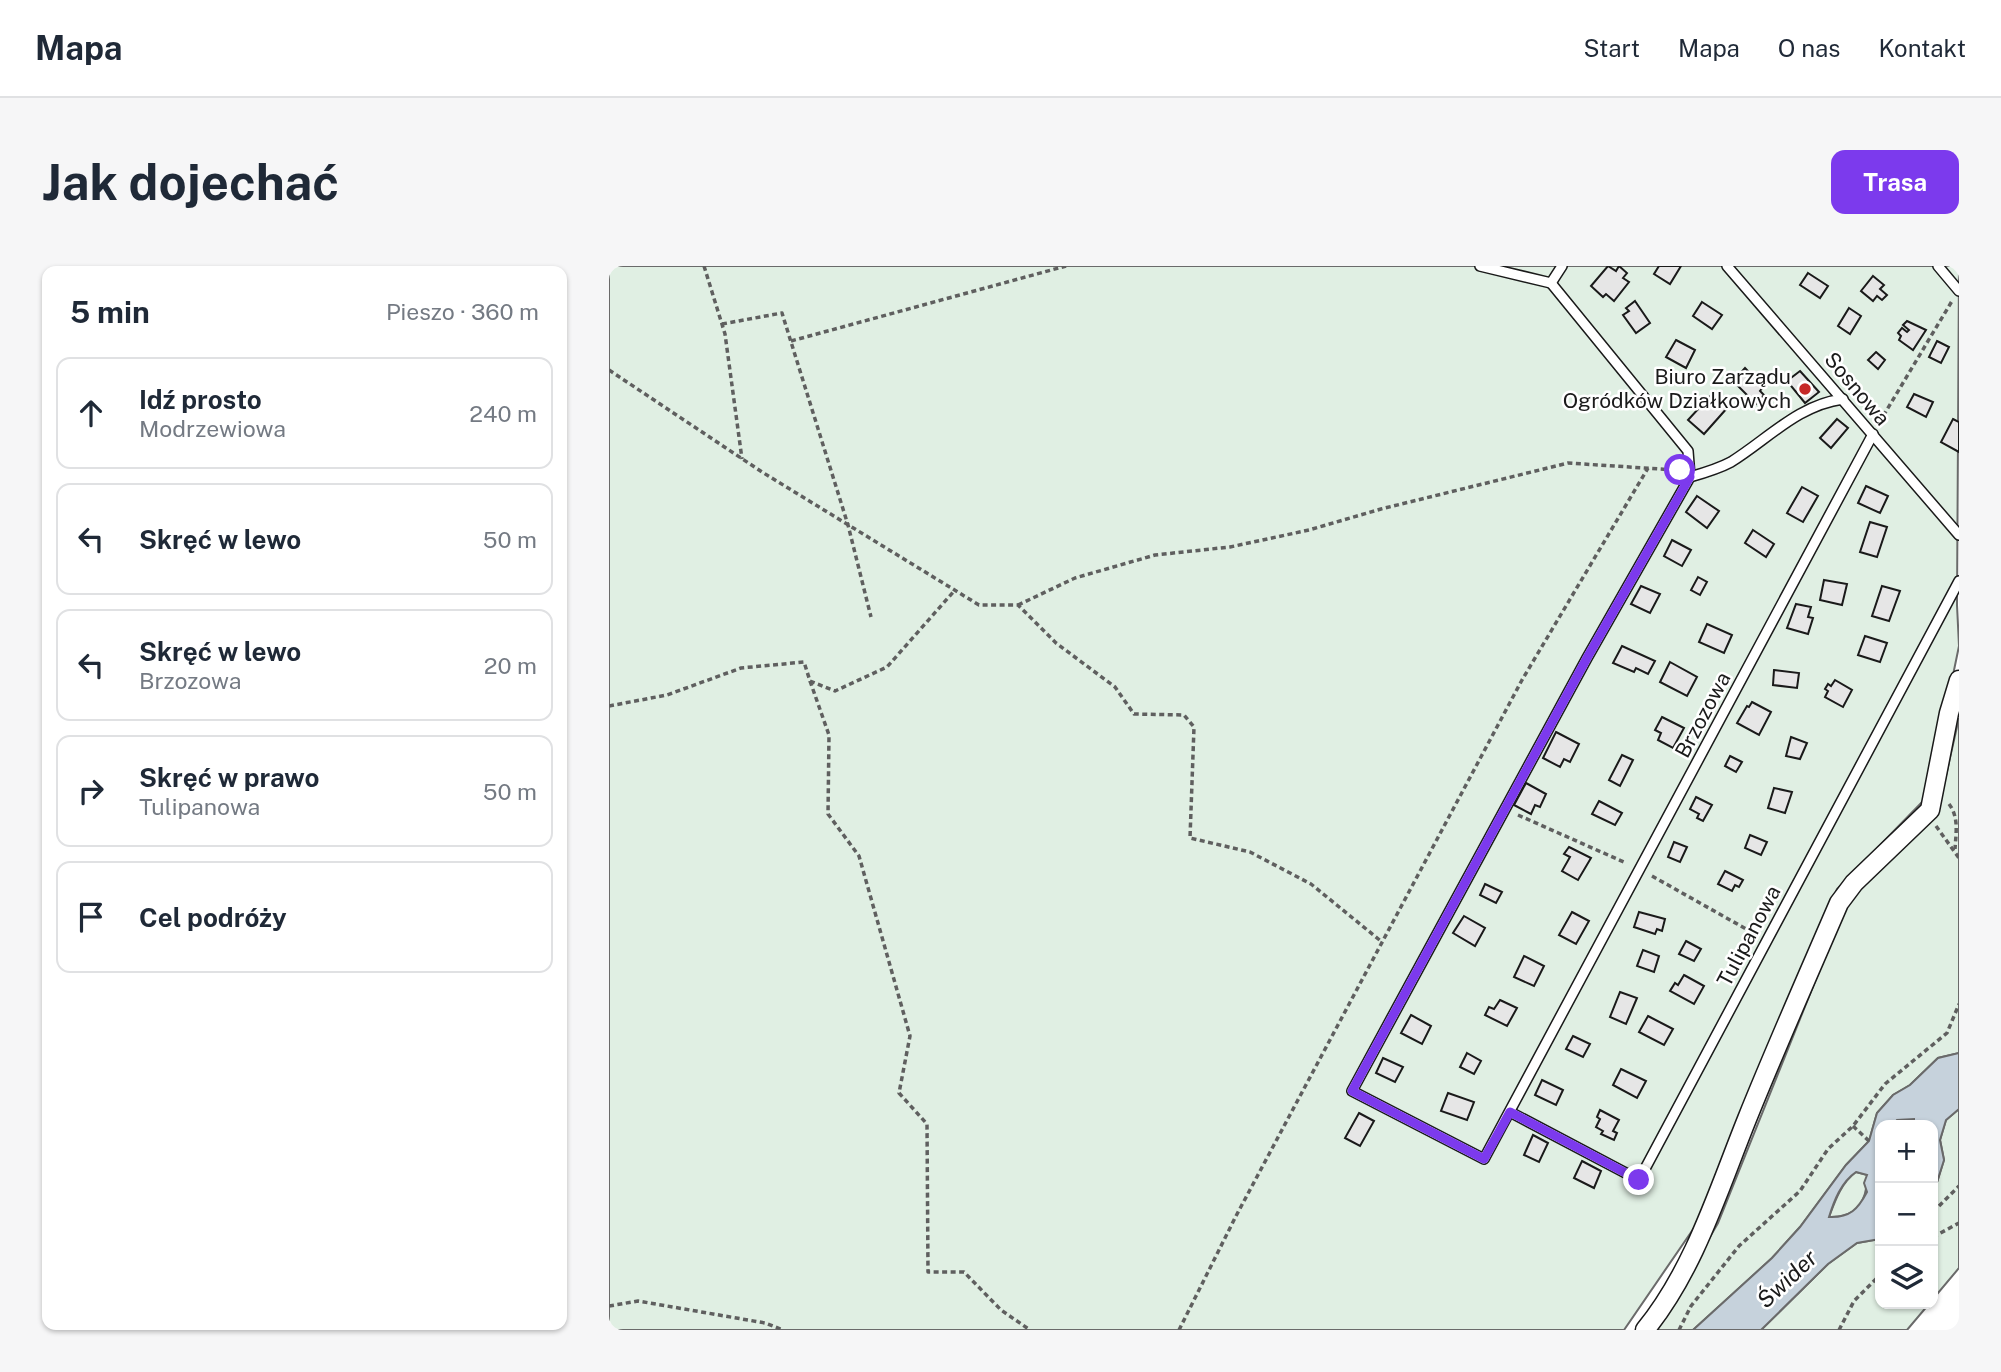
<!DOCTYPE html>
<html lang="pl">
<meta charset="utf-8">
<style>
body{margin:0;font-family:"Public Sans",sans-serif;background:#f6f6f7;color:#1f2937}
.controls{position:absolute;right:21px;bottom:21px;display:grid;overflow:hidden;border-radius:14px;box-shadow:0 2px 5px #0004}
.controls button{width:63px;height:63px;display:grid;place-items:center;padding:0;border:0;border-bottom:2px solid #e0e1e3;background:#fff;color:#1f2937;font:35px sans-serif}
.stop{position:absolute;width:21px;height:21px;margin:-16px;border:5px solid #7c3aed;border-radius:50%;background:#fff}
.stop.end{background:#7c3aed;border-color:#fff;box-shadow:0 2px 7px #0008}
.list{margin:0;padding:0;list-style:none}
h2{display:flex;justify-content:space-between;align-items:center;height:91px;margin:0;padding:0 28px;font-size:30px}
h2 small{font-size:23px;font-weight:400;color:#747a83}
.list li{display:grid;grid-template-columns:46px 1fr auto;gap:21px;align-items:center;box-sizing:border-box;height:112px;margin:0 14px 14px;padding:0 14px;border:2px solid #e0e1e3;border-radius:14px}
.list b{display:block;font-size:26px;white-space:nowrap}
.list p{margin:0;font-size:23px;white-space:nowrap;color:#747a83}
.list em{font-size:23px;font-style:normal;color:#747a83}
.icon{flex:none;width:38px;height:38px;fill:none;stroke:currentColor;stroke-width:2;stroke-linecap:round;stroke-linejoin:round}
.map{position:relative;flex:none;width:1350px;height:1064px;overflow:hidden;border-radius:14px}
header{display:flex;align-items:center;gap:42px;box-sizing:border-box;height:98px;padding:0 35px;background:#fff;border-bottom:2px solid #e0e1e3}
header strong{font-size:33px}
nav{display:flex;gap:38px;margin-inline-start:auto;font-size:24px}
.intro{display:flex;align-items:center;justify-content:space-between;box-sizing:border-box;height:168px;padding:0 42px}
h1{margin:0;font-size:49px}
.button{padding:18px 32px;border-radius:14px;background:#7c3aed;color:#fff;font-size:24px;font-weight:700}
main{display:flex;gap:42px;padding:0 42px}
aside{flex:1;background:#fff;border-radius:14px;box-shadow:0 2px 5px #0004}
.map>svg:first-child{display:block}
</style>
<header>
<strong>Mapa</strong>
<nav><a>Start</a><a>Mapa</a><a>O nas</a><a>Kontakt</a></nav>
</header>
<div class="intro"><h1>Jak dojechać</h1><a class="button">Trasa</a></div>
<main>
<aside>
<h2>5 min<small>Pieszo · 360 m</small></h2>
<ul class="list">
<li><svg class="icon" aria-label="ahead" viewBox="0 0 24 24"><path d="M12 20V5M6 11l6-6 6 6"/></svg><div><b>Idź prosto</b><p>Modrzewiowa</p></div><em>240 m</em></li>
<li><svg class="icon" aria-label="left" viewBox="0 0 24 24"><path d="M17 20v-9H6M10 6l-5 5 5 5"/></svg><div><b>Skręć w lewo</b></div><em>50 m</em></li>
<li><svg class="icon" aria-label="left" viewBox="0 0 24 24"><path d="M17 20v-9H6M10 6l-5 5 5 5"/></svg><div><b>Skręć w lewo</b><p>Brzozowa</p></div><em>20 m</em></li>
<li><svg class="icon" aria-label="right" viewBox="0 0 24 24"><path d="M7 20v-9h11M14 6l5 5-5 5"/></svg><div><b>Skręć w prawo</b><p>Tulipanowa</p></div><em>50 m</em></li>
<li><svg class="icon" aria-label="arrive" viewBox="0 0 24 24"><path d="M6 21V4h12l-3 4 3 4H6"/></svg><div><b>Cel podróży</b></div></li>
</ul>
</aside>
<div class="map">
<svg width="1350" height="1064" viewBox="0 0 1350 1064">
<rect width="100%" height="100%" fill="#fff"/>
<!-- green -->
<g fill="#e0efe3" stroke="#6a6a6a" stroke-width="2">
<polygon points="0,0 1350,0 1348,339 1350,380 1319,530 1228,623 1098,943 1015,1064 0,1064"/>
<polygon points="1350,452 1350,787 1329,792 1301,819 1284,829 1268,847 1260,875 1237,899 1191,961 1163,992 1084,1064 1047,1064 1109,957 1238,636 1329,545"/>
<polygon points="1350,843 1350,1002 1324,1033 1324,929 1335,894 1331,874 1337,854"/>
<path d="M1247 906 1259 909C1257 936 1249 952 1220 951 1226 935 1232 917 1247 906Z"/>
<polygon points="1271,973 1271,1038 1320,1038 1298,1064 1152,1064 1219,998 1248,977"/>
</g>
<!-- water -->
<path fill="#c6d2dc" stroke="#6a6a6a" stroke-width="2" fill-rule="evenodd" d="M1350 787V843L1337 854 1331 874 1335 894 1324 929V859H1305V853L1288 854 1284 859H1271V973L1248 977 1219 998 1152 1064H1084L1163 992 1191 961 1237 899 1260 875 1268 847 1284 829 1301 819 1329 792ZM1247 906 1258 909 1255 917 1258 926C1249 943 1241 952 1220 951 1225 935 1232 916 1247 906Z"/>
<!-- building -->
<g fill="#e6e6e6" stroke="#1a1a1a" stroke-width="2">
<polygon points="999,0 1007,5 1010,0 1018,7 1014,12 1020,16 1005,35 997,28 994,31 982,20"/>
<polygon points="1050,0 1072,0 1061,18 1045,8"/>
<polygon points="1199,7 1219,20 1211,32 1191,19"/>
<polygon points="1264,10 1275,19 1271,23 1278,29 1273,34 1268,30 1264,35 1252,25"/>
<polygon points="1026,35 1041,57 1027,67 1014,49 1020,45 1017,42"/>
<polygon points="1093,36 1113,49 1103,63 1084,50"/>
<polygon points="1240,42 1252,50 1241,68 1229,60"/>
<polygon points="1298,55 1317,64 1304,84 1290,74 1292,70 1289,67 1293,62 1298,66 1300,64 1294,59"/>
<polygon points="1067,74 1086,84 1077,102 1057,91"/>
<polygon points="1328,75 1340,81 1332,97 1320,91"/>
<polygon points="1267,86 1276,94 1269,103 1259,94"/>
<polygon points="1136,102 1154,121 1151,125 1155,129 1147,138 1124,115"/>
<polygon points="1191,105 1210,126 1196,137 1178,115"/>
<polygon points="1103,128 1119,141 1095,168 1079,154"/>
<polygon points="1305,128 1324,136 1317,151 1298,141"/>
<polygon points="1228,153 1239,162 1222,182 1211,172"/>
<polygon points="1344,153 1350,156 1350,186 1332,176"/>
<polygon points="1257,220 1279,230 1271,247 1249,237"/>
<polygon points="1193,221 1209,230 1194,256 1178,247"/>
<polygon points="1088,230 1110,245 1098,262 1077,246"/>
<polygon points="1261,256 1278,261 1268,291 1251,286"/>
<polygon points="1144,264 1165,278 1157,291 1136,277"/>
<polygon points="1063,274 1082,284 1073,300 1055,290"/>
<polygon points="1089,311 1098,316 1091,329 1082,324"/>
<polygon points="1215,314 1238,318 1233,339 1211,334"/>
<polygon points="1032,320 1051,328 1041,347 1022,338"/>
<polygon points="1273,320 1291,325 1280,355 1263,350"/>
<polygon points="1187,338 1202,341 1199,351 1204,352 1199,368 1178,362"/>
<polygon points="1098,358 1123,369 1115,387 1090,376"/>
<polygon points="1256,370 1278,377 1271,396 1249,389"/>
<polygon points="1013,380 1046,395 1039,408 1027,402 1025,406 1004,397"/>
<polygon points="1061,396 1088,411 1078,430 1051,416"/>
<polygon points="1165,404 1190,407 1188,422 1164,419"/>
<polygon points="1226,414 1243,424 1234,441 1216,431 1219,425 1216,423 1219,418 1222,420"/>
<polygon points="1143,436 1162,446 1150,469 1128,457 1138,440 1140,441"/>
<polygon points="1053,451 1075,462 1064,482 1049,474 1052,467 1046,464"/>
<polygon points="947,466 970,478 961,496 955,493 951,501 934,492"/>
<polygon points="1182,471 1198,477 1191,493 1177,490"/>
<polygon points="1013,489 1024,494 1011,520 1000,514"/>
<polygon points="1121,490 1133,496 1127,506 1116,500"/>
<polygon points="917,517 937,528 931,541 926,539 922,548 905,539"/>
<polygon points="1165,522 1183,526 1176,547 1159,542"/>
<polygon points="1087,531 1103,539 1094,555 1088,552 1090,548 1081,543"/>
<polygon points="990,535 1013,547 1006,559 983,548"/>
<polygon points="1141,569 1158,576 1152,589 1136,582"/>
<polygon points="1065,576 1078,581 1071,596 1059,591"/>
<polygon points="960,581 982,592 969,614 953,605 961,591 955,588"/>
<polygon points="1116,605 1134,614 1130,621 1126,619 1123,625 1109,618"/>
<polygon points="876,618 893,626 887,637 871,629"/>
<polygon points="963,646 980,655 967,678 950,669"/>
<polygon points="1030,646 1056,653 1053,665 1048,663 1046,668 1025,661"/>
<polygon points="855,650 876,662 866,680 844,667"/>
<polygon points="1077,675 1092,683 1085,695 1070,688"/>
<polygon points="1034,684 1050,690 1045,706 1028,700"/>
<polygon points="915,690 935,700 925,720 905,711"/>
<polygon points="1075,709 1095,720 1085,738 1061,725 1066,717 1069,719"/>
<polygon points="1011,726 1028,732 1017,758 1001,751"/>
<polygon points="891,734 908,742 898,760 876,749 880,741 885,743"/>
<polygon points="802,749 822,760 813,778 792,767"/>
<polygon points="1039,750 1064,763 1055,779 1030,766"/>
<polygon points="964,770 981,778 974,791 957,783"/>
<polygon points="858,787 872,795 865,808 851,801"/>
<polygon points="774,792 794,801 786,816 767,807"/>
<polygon points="1012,803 1037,815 1028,832 1004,819"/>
<polygon points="933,814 954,824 947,839 926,829"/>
<polygon points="839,827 865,836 858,854 832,845"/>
<polygon points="991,844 1010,854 1004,865 1008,867 1005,874 992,868 994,865 987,861 991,853 988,851"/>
<polygon points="750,847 765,855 751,880 736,872"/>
<polygon points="924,869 939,877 930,896 915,889"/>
<polygon points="973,895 992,905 985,922 965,912"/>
</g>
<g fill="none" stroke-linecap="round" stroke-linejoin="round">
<defs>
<g id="lane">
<polyline points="871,0 942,17"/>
<polyline points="1118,0 1350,269"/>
<polyline points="1329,0 1350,25"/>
<polyline points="942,17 1079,185 1081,211"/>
<polyline points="942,17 953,0"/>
<path d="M1234 133C1189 139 1159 173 1122 196 1109 203 1095 207 1081 211L978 392 743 825 875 893 1264 168"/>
<polyline points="901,846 1030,914 1350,315"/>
</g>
<path id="street" d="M1036 1064C1085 1004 1109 925 1138 853 1167 781 1199 709 1230 637L1245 617 1321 544 1340 447 1350 414"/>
</defs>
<!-- lane casing -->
<use href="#lane" stroke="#1a1a1a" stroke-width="12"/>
<!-- street casing -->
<use href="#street" stroke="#1a1a1a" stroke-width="21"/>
<!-- path -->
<g stroke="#5f5f5f" stroke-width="3.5" stroke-dasharray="5 3.5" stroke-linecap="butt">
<polyline points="95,0 116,68 133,193"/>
<polyline points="113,58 173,47 239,259 262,351"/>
<polyline points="182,75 457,0"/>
<polyline points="0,104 153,206 370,339 409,339 447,377 506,421 525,448 575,449 585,461 581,572 641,586 702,618 773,676"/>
<polyline points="1270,157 1343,35"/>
<polyline points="409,339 466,312 546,289 621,281 700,264 772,243 959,197 1066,204"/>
<polyline points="201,415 220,469 219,548 250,590 301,770 290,827 318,858 319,1006 355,1006 392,1044 421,1064"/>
<polyline points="0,440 58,429 132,402 195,396 201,415 226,425 278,401 346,324"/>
<path d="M1340 538C1350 551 1347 567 1346 583"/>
<polyline points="909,549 1017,597"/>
<polyline points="1327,560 1350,592"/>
<polyline points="1043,610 1146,668"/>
<polyline points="1244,860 1260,875"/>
<polyline points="1324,946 1350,920"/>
<polyline points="1324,971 1350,957"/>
<polyline points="0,1040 29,1035 156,1057 174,1064"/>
<polyline points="570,1064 627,950 913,414 1039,202"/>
<polyline points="1070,1064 1082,1040 1130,980 1191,925 1219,883 1244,860 1276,818 1338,767 1350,738"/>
<polyline points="1230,1064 1245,1035 1271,1009"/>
</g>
<!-- lane -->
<use href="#lane" stroke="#fff" stroke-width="9"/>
<!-- street -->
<use href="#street" stroke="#fff" stroke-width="18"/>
</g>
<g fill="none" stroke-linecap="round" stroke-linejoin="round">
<!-- route -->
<polyline stroke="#7c3aed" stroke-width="9" points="1030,914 901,846 875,893 743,825 978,392 1081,211 1080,205 1071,204"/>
</g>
<!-- markers -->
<circle fill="#c62828" stroke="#fff" stroke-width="2.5" cx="1196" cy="123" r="7"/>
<g text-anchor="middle" stroke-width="5" stroke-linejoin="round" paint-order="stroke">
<!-- poi labels -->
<g font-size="21" fill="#1a1a1a" stroke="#fff" text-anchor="end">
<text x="1182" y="118">Biuro Zarządu<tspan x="1182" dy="24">Ogródków Działkowych</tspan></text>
</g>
<!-- street labels -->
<g font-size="21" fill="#1a1a1a" stroke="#fff">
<text transform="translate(1248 123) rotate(50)" y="7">Sosnowa</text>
<text transform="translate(1094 449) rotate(-62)" y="7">Brzozowa</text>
<text transform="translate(1140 670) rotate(-62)" y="7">Tulipanowa</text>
</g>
<!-- water labels -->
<g font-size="23" font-style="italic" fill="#1a1a1a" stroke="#fff">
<text transform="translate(1178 1013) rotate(-43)" y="8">Świder</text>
</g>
</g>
</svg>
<div class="controls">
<button>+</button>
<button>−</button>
<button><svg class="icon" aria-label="layers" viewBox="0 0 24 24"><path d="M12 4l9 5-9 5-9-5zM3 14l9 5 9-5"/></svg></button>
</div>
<div class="stop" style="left:1071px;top:204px"></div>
<div class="stop end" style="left:1030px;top:914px"></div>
</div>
</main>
